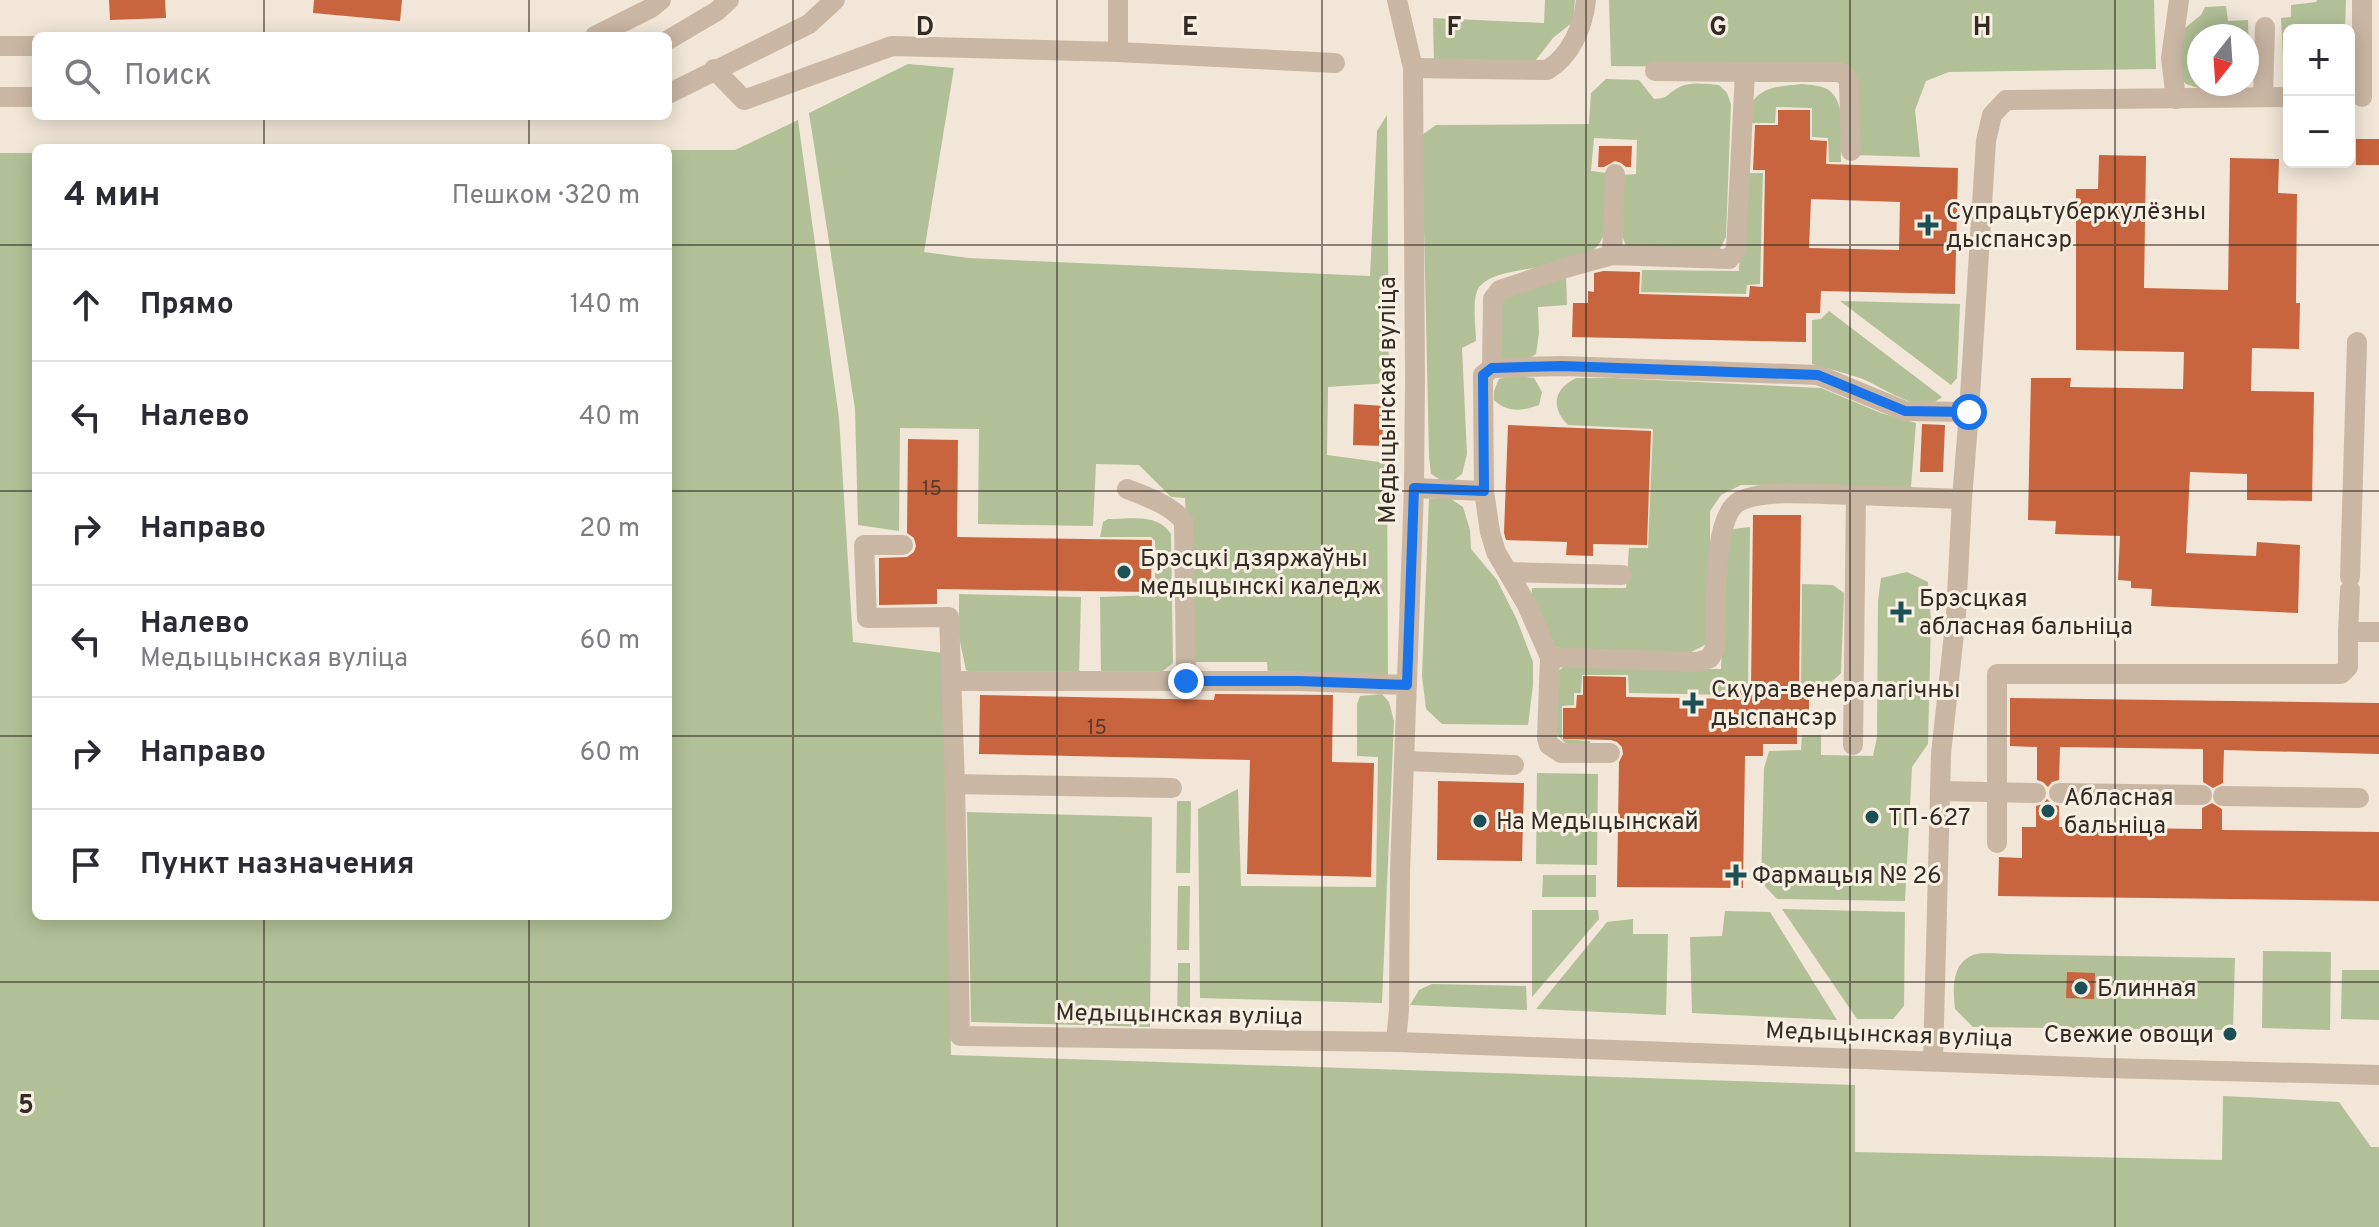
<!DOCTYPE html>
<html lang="ru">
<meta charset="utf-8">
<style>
body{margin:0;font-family:Overpass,sans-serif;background:#f7f7f7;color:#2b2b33}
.controls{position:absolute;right:24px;top:24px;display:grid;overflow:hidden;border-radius:12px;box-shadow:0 4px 20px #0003}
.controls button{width:72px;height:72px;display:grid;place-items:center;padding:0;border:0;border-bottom:2px solid #e1e1e2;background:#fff;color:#2b2b33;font:40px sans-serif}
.compass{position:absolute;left:2187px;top:24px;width:72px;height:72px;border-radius:50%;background:#fff;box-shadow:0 4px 20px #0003;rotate:197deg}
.stop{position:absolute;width:24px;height:24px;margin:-18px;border:6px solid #1a73e8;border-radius:50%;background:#fff}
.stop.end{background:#1a73e8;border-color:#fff;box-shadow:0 2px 8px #0008}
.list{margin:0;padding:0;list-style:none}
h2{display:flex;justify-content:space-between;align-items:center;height:104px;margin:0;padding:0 32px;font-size:34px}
h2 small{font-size:26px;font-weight:400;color:#7c7c81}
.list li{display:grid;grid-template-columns:52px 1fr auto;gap:24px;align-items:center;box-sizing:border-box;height:112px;padding:0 32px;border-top:2px solid #e1e1e2}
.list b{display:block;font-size:30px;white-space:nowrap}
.list p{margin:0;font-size:26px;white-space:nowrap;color:#7c7c81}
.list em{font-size:26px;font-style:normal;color:#7c7c81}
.icon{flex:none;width:44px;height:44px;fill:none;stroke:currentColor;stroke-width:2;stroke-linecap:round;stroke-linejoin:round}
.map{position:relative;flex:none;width:2379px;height:1227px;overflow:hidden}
.search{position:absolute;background:#fff;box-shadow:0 4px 20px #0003;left:32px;top:32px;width:640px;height:88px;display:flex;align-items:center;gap:20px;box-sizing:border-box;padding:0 28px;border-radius:12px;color:#7c7c81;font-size:30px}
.panel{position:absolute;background:#fff;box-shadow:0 4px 20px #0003;left:32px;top:144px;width:640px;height:776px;border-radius:12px}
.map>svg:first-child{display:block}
</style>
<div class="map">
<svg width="2379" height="1227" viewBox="0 0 2379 1227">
<rect width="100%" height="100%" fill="#f1e6d7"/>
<!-- green -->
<g fill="#b1c097" fill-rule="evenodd">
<polygon points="1545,0 1575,0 1573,22 1553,38 1532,65 1434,62 1433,18 1544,23"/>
<polygon points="1609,0 2154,0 2156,69 1949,72 1926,81 1915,110 1920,157 1855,155 1852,69 1611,66"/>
<polygon points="2317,0 2346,0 2345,30 2289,30 2289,82 2284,78 2281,18 2291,17 2291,5 2316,2"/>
<path d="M2226 6 2228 21 2248 20 2250 81 2244 88H2198L2186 84 2177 74 2185 28 2201 15 2205 7ZM2199 36H2247V84H2199Z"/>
<polygon points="908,64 954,68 924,252 968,258 1370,276 1377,131 1387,115 1389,383 1328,387 1327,455 1387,463 1388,685 1268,675 1267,662 1189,662 1193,648 1185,498 1171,497 1139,465 1096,464 1093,526 978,524 979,429 900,428 899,531 858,525 855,409 809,113"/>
<path d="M1606 79 1639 80 1654 99C1670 98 1666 94 1678 88 1689 81 1706 84 1719 85L1727 93 1731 104 1726 237 1717 254 1627 249 1621 233V175L1636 174 1637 140 1594 138 1591 171 1607 173C1606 187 1607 225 1603 236 1589 277 1505 259 1480 286 1471 295 1476 328 1476 341L1462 348 1467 454 1462 474 1453 481 1444 482 1431 474 1429 457 1422 135 1436 125 1589 124 1591 93Z"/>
<path d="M1802 84C1810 85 1820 85 1827 89 1848 101 1840 141 1841 162H1829L1828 138 1812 137V108L1776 107 1775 123H1749L1748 173H1763L1760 284 1747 285 1746 294 1641 292 1642 270 1739 271 1744 119C1755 87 1771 87 1802 84Z"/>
<polygon points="798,120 839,418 853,642 944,653 951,1055 1855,1085 1855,1152 2222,1160 2223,1096 2339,1102 2371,1147 2379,1147 2379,1227 0,1227 0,153 36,153 36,916 668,916 668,150 735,150"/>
<polygon points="1566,276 1567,305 1538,307 1539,333 1536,354 1524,362 1502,361 1499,296"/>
<polygon points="1840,301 1960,304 1957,378 1951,385"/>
<path d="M1829 311 1942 397C1919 417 1883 386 1860 378 1844 373 1828 368 1812 364V320L1821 319Z"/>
<path d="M1512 375 1534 378 1542 392 1539 405C1522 411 1508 413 1494 400V391L1499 379Z"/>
<path d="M1576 378H1614L1821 388 1881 413 1916 423 1911 487 1741 485 1721 495 1710 511V627L1705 645 1689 653 1567 650 1549 645 1530 615 1532 588H1626L1629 548H1648L1653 429 1568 425C1550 407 1554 389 1576 378Z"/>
<polygon points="1429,499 1451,499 1463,507 1470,530 1471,549 1497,580 1517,620 1533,662 1533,685 1528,725 1442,724 1426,709 1422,676"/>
<path d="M1108 519C1130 519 1158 513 1171 534L1173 663 1156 676 1101 675 1100 597 1155 595V541L1151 537H1100L1103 522Z"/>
<polygon points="1750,527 1748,686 1736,686 1736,695 1629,693 1628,675 1582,675 1581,693 1574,693 1574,705 1562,706 1562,739 1590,741 1590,749 1565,743 1555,732 1558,671 1565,666 1721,669 1726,538 1733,529"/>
<polygon points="1907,572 1928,582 1931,620 1928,744 1912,767 1905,901 1777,899 1761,882 1764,768 1769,751 1801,750 1802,735 1821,735 1821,755 1873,756 1877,737 1878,601 1881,578"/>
<path d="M1802 584 1833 585 1844 593 1841 673C1830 685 1818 690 1801 688Z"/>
<polygon points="959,594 1081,597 1079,675 980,676 966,670 959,637"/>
<polygon points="1382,694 1389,702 1394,721 1382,1003 1200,998 1198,809 1238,789 1241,886 1376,887 1378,757 1357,756 1357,704 1360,696"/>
<polygon points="1537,773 1598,774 1597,865 1536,864"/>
<polygon points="1177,801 1191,801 1190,873 1176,873"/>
<polygon points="967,812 1152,817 1150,1027 971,1022"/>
<polygon points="1543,875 1596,875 1596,897 1542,897"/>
<polygon points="1178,886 1190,886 1189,950 1177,950"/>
<polygon points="1782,909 1905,912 1904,1006 1893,1019 1857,1019"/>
<polygon points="1532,910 1598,910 1599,919 1532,997"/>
<polygon points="1725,911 1770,912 1837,1020 1692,1013 1690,937 1722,936"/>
<polygon points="1633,919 1633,934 1668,934 1666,1015 1536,1009 1607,922"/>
<polygon points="2263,951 2331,952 2330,1030 2262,1028"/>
<path d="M2007 954 2235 958 2233 1030 1973 1027 1955 1009C1953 990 1951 964 1973 955 1982 952 1998 954 2007 954Z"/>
<polygon points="1178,963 1190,963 1190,1023 1177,1023"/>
<polygon points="2342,970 2379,970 2379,1020 2341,1019"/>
<polygon points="1432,984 1526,986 1527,1010 1410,1005 1419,990"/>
</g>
<!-- building -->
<g fill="#c9653e" fill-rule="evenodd">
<polygon points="109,0 165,0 166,18 110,20"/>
<polygon points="314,0 402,0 400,21 313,13"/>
<path d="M1778 110H1810V140L1827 141 1826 164 1958 168 1955 294 1821 291 1820 313H1806V342L1572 337 1573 303H1588V291L1594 292V273L1604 271 1640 272 1639 294 1749 297 1750 286 1763 287 1765 170H1753L1755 125H1778ZM1811 199 1900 202 1899 250 1809 248Z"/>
<rect x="2356" y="139" width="23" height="26"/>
<polygon points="1599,146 1632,146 1631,167 1626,167 1621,163 1615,161 1604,167 1598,167"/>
<polygon points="2099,155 2146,156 2144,288 2228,290 2230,158 2279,159 2278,193 2297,194 2296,303 2300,303 2299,349 2252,348 2251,391 2314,392 2312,501 2247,500 2247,474 2190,472 2186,553 2256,556 2257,542 2300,545 2298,613 2151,606 2152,589 2131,588 2131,581 2118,580 2120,536 2055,534 2056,521 2028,520 2031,378 2071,378 2070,387 2183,389 2184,352 2076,350 2076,189 2098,189"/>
<polygon points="1354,404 1384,406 1382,446 1353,445"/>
<polygon points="1922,424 1945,425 1943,472 1920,472"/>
<polygon points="1508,425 1651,431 1647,545 1593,544 1593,556 1566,555 1567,542 1506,540 1504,533"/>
<polygon points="908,439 958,440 957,537 1152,540 1151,592 937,589 937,604 879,605 879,558 907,557 914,552 916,546 914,538 907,533"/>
<polygon points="1753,515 1801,515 1799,692 1809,692 1809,715 1797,714 1797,744 1763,744 1763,756 1745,756 1743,888 1617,887 1619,762 1623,754 1622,747 1617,742 1611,740 1563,739 1563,708 1576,708 1577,695 1583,695 1583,676 1626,677 1626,697 1740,699 1740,689 1751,690"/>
<polygon points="1215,694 1333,695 1332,762 1374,763 1371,877 1247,874 1250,760 979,754 980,695 1214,700"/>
<polygon points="2010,698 2379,703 2379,754 2224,750 2223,783 2213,788 2203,782 2203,749 2060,747 2059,780 2052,782 2048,787 2043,782 2037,780 2037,747 2010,746"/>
<polygon points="1438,781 1524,783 1522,861 1437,860"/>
<polygon points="2047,799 2052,804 2059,806 2059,827 2202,829 2202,808 2212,803 2222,809 2222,830 2379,832 2379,901 1998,896 1999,857 2022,858 2022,827 2036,827 2036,806 2043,804"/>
<polygon points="2067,972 2095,973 2094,999 2066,998"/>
</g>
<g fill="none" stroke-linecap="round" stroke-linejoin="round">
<!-- minor -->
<g stroke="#c9b6a3" stroke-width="20">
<polyline points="595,36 651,8 661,0"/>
<polyline points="668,40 717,11 729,0"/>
<polyline points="0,46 36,46"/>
<polyline points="1118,52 1118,0"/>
<path d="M1413 68 1547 70C1571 56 1583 27 1586 0"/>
<polyline points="714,69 744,100 892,46 1118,52 1335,63"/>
<polyline points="1655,71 1745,72"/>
<polyline points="668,94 809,24 835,0"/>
<polyline points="0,97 36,97"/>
<polyline points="2263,97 2265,27"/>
<polyline points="2362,97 2362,0"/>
<polyline points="2176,99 2171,58 2179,0"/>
<polyline points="1612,255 1615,174"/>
<polyline points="1492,368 1493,299 1500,290 1565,268 1612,255 1729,259 1736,250 1745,72 1839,72 1846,75 1849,82 1851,151"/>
<path d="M1414 488 1484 491 1490 532 1496 552 1527 605 1550 657 1698 662 1710 658 1715 648C1717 617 1710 516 1740 501 1766 488 1826 495 1856 495"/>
<path d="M1127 489C1147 497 1169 504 1184 521L1186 681"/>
<polyline points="1484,491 1483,375 1492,368 1562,366 1818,375 1905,411 1969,412 1986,141 1992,115 2006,100 2289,97"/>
<polyline points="1962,499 1969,412"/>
<polyline points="903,545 864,545 867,618 949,617 955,784 960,1036 1396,1042 2107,1068 2379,1075"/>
<polyline points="1509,572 1622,575"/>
<polyline points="2350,577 2357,342"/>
<polyline points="2348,632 2350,590"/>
<polyline points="1550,657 1547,738 1549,745 1561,753 1610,753"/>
<polyline points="952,681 1299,681 1407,685"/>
<polyline points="1853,745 1856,495 1962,499 1956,615 1941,754 1933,1061"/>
<polyline points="1404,761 1514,765"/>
<polyline points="955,784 1172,788"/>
<polyline points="1940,791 2036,793"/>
<polyline points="2059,793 2202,795"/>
<polyline points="2223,796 2359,798"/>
<polyline points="1997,843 1997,674 2341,674 2348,667 2348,632 2379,632"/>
<polyline points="1396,1042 1399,1010 1400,871 1414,488 1415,381 1413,68 1397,0"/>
</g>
</g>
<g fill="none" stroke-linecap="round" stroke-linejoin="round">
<!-- route -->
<polyline stroke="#1a73e8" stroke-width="10" points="1186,681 1299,681 1407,685 1414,488 1484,491 1483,375 1492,368 1562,366 1818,375 1905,411 1969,412"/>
</g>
<!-- grid -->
<path fill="none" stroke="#342b25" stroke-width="2" stroke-opacity="0.55" d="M264 0V36M529 0V36M793 0V1227M1057 0V1227M1322 0V1227M1586 0V1227M1850 0V1227M2115 0V1227M264 116V148M529 116V148M0 245H36M668 245H2379M0 491H36M668 491H2379M0 736H36M668 736H2379M264 916V1227M529 916V1227M0 982H2379"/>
<!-- markers -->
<g fill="#1a5056" stroke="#f9f0e4" stroke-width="3">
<path d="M1924 213h8v8h8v8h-8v8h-8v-8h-8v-8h8z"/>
<circle cx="1124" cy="572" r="8"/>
<path d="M1897 600h8v8h8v8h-8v8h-8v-8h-8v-8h8z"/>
<path d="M1689 691h8v8h8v8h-8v8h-8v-8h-8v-8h8z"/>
<circle cx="2048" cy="811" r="8"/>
<circle cx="1872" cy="817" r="8"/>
<circle cx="1480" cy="821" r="8"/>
<path d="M1732 863h8v8h8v8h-8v8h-8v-8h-8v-8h8z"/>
<circle cx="2081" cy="988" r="8"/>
<circle cx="2230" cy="1034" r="8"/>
</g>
<g text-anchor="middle" stroke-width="6" stroke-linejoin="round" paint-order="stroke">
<!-- number labels -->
<g font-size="20" fill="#593a2b">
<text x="932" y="495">15</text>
<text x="1097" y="734">15</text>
</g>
<!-- poi labels -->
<g font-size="24" fill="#342b25" stroke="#f9f0e4" text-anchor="start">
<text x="1946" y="219">Супрацьтуберкулёзны<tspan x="1946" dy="28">дыспансэр</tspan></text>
<text x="1140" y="566">Брэсцкі дзяржаўны<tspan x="1140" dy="28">медыцынскі каледж</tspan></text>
<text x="1919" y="606">Брэсцкая<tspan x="1919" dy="28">абласная бальніца</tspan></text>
<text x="1711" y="697">Скура-венералагічны<tspan x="1711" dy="28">дыспансэр</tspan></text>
<text x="2064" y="805">Абласная<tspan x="2064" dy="28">бальніца</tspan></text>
<text x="1888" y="825">ТП-627</text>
<text x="1496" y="829">На Медыцынскай</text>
<text x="1752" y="883">Фармацыя № 26</text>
<text x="2097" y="996">Блинная</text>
<text x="2214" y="1042" text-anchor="end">Свежие овощи</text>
</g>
<!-- street labels -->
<g font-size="24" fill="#342b25" stroke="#f9f0e4">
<text transform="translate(1387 400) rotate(-90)" y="8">Медыцынская вуліца</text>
<text transform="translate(1179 1014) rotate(1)" y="8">Медыцынская вуліца</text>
<text transform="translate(1889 1034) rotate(2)" y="8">Медыцынская вуліца</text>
</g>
</g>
<g font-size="26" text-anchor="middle" font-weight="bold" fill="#342b25" stroke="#f9f0e4" stroke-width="6" stroke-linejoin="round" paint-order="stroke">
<text x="925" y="35">D</text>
<text x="1190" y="35">E</text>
<text x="1454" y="35">F</text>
<text x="1718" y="35">G</text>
<text x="1982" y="35">H</text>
<text x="26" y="1113">5</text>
</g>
</svg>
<div class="controls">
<button>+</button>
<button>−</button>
</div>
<svg class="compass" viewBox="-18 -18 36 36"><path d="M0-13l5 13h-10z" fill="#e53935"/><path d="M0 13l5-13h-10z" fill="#7c7c81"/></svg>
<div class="stop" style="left:1969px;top:412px"></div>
<div class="stop end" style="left:1186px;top:681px"></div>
<div class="search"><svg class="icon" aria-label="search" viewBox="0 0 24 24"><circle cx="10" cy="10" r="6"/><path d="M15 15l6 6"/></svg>Поиск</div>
<section class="panel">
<h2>4 мин<small>Пешком · 320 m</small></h2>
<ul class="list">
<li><svg class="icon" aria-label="ahead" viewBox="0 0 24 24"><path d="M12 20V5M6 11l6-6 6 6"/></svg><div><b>Прямо</b></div><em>140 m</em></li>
<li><svg class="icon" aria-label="left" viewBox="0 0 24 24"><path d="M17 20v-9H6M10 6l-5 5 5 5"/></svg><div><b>Налево</b></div><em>40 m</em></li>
<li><svg class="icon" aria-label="right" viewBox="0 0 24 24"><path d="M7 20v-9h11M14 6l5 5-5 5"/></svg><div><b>Направо</b></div><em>20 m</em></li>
<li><svg class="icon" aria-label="left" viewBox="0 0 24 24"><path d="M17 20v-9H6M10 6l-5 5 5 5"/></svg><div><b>Налево</b><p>Медыцынская вуліца</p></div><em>60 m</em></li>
<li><svg class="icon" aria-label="right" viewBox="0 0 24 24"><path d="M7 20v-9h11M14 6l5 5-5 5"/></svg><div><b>Направо</b></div><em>60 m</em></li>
<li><svg class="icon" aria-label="arrive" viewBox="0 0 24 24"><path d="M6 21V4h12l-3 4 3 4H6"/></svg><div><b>Пункт назначения</b></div></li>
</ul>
</section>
</div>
